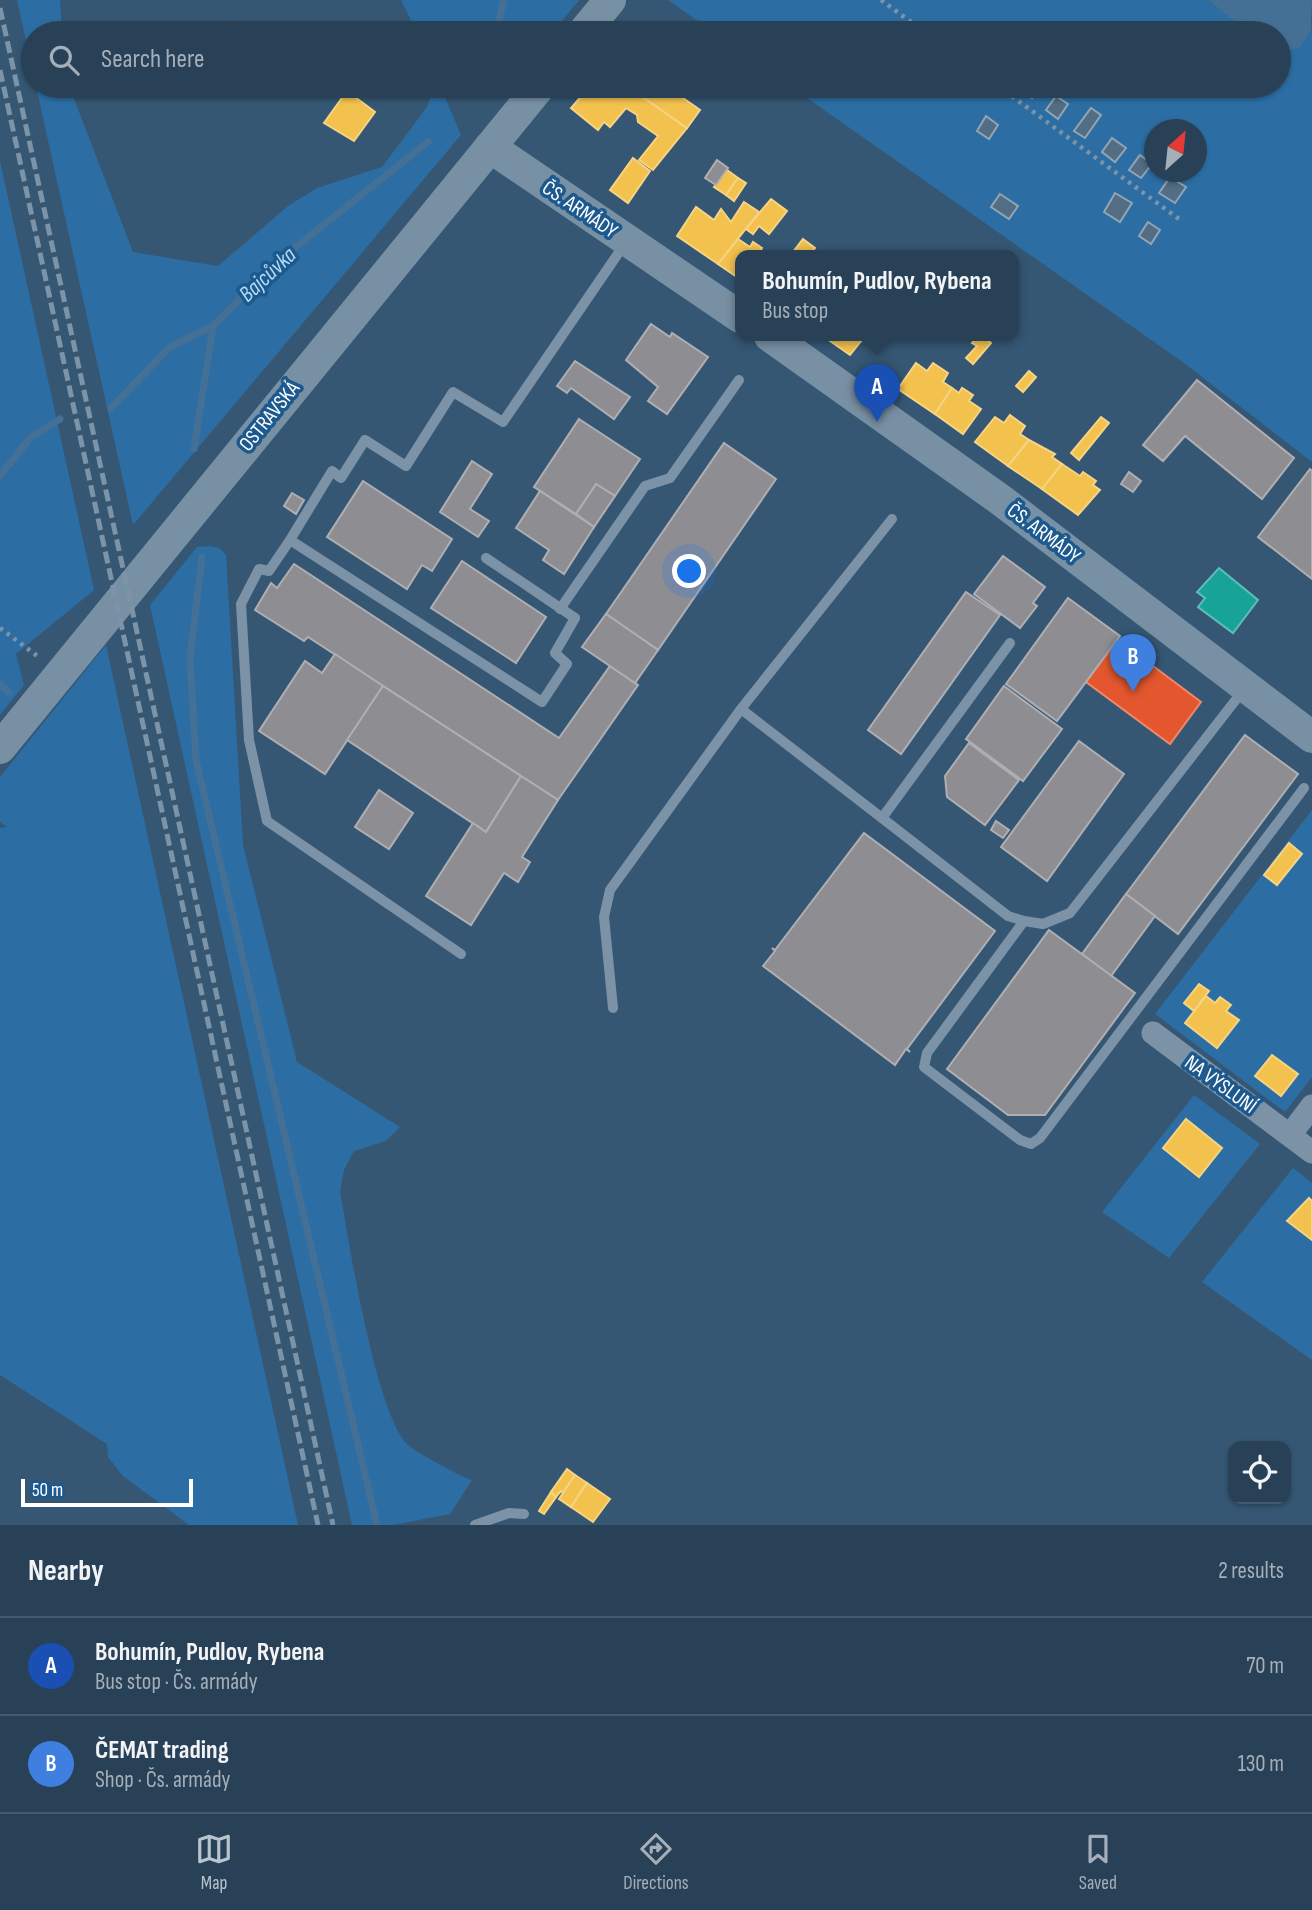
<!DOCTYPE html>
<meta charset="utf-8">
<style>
body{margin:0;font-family:"Sofia Sans Condensed",sans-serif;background:#344c61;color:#f1f3f6}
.controls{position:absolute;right:21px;bottom:21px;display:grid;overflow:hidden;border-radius:14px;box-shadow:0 2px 5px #0004}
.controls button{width:63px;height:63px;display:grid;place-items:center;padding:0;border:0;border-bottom:2px solid #445a6d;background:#284157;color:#f1f3f6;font:35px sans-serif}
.compass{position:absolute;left:1144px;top:119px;width:63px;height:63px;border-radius:50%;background:#284157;box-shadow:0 2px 5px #0004;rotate:27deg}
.scale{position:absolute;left:21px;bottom:18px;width:172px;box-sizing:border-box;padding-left:7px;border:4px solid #fff;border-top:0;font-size:19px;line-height:24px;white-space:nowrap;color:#fff;-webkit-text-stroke:5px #1b598e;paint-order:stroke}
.you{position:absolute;left:690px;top:572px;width:24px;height:24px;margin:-18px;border:5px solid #fff;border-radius:50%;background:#1a73e8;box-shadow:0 0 0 10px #1a73e833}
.badge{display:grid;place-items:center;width:46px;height:46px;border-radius:50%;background:#b8c4ce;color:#fff;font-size:23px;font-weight:700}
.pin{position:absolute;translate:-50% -58px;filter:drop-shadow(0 2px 4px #0008)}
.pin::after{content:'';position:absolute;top:37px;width:24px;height:21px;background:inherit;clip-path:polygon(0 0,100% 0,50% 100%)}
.popup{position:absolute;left:735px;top:250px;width:284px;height:91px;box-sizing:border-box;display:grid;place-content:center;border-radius:14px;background:#284157;filter:drop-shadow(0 2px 5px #0005);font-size:23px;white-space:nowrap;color:#a5afba}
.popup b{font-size:26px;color:#f1f3f6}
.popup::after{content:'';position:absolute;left:50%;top:100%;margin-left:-14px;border:14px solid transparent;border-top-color:#284157}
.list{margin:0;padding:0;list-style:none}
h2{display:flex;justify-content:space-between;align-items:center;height:91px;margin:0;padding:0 28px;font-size:30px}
h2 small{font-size:23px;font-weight:400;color:#a5afba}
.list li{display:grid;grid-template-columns:46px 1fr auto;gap:21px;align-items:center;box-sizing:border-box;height:98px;padding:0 28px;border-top:2px solid #445a6d}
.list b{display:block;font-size:26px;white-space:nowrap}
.list p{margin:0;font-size:23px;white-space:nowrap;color:#a5afba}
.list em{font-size:23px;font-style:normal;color:#a5afba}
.icon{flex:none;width:38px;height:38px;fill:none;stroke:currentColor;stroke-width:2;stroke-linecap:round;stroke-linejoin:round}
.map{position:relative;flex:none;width:1312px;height:1525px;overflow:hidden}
.search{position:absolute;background:#284157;box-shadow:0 2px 5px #0004;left:21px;right:21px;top:21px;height:77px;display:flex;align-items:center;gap:18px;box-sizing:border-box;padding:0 24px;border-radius:38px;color:#a5afba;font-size:26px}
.sheet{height:287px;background:#284157}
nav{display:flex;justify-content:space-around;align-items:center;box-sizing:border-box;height:98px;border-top:2px solid #445a6d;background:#284157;font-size:19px;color:#a5afba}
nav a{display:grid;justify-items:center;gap:4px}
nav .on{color:#b8c4ce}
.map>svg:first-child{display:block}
</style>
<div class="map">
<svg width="1312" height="1525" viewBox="0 0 1312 1525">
<rect width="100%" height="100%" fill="#355774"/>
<!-- green -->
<g fill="#2c6ea3" fill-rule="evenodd">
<polygon points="17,0 60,0 62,33 33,33 33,72"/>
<polygon points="401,0 579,0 552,33 417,33"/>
<polygon points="668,0 1208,0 1249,33 715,33"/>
<path d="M1312 23V462L1184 363 790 86H1279V50L1283 52 1311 30ZM1154 130H1196V172H1154Z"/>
<polygon points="36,86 69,86 133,252 218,266 288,206 317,188 382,167 427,107 434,86 440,86 461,135 133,525"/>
<polygon points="0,161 94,590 16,654 24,685 0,715"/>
<path d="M210 546 219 548 226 555 243 845 297 1062 400 1127 386 1141 354 1151 344 1170 340 1191C349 1242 375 1410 407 1444 412 1450 463 1478 472 1480L450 1514 393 1525H352L150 605 197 547Z"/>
<polygon points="106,645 298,1525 189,1525 123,1476 108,1457 107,1444 0,1375 0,828 7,827 0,822 0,777"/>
<polygon points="1312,810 1312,1077 1285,1112 1155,1014"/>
<polygon points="1194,1095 1260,1144 1169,1258 1102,1212"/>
<polygon points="1293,1168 1312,1183 1312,1360 1202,1282"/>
</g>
<!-- water -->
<polygon fill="#447095" points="1208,0 1312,0 1311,30 1300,47 1283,52 1279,50 1279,33 1249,33"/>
<!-- homes -->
<g fill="#f2c14e" stroke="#f6d483" stroke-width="2">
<polygon points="590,86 627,86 687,128 653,170 639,160 658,136 638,122 637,115 626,108 610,127 604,122 598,130 571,108"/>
<polygon points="627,86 666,86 700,110 687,128"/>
<polygon points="347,91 375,112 354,141 324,123"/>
<polygon points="633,158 650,171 628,203 610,190"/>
<polygon points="727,170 738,178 726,195 714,187"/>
<polygon points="738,178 746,183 734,201 726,195"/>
<polygon points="771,199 787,211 769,234 759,226 753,234 746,229"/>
<polygon points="744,202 759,212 718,264 677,236 696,207 714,220 721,209 731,222"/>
<polygon points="738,239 750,247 753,242 762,248 759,253 763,256 740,256 740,279 718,264"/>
<polygon points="803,239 815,248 809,256 790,256"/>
<polygon points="823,336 865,336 850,355"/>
<polygon points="978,336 984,336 991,343 973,364 966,358 977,346 972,343"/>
<polygon points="916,363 927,371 933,363 948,373 943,382 952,388 935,414 898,389"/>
<polygon points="1029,371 1036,377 1023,392 1016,386"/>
<polygon points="952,388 959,393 962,388 973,395 969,401 981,409 963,434 935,414"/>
<polygon points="1010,415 1025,426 1020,434 1029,440 1008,466 975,442 995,417 1004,423"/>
<polygon points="1101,417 1109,423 1079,460 1071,453"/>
<polygon points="1029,440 1055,454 1052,457 1062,464 1042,489 1008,466"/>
<polygon points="1062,464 1080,476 1083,472 1096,481 1093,485 1100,490 1078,515 1042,489"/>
<polygon points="1289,843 1302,854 1277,885 1264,875"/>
<polygon points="1199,984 1209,991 1194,1011 1184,1003"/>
<polygon points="1206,996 1215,1003 1220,997 1231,1005 1226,1011 1239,1020 1217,1048 1185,1023"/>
<polygon points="1272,1055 1298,1074 1281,1096 1255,1076"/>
<polygon points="1186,1119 1222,1148 1199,1177 1163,1148"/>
<polygon points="1309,1198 1312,1201 1312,1240 1287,1221"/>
<polygon points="567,1469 575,1475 563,1493 561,1491 556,1497 551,1492"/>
<polygon points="575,1475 587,1483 571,1507 559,1499"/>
<polygon points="587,1483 610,1499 593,1522 571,1507"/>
<polygon points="551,1492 556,1497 544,1514 539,1511"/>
</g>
<!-- shops -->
<polygon fill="#e4572e" stroke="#ec896d" stroke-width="2" points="1117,639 1201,702 1170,744 1086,682"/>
<!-- public -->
<polygon fill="#17a398" stroke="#5dbfb7" stroke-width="2" points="1219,568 1258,600 1233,633 1198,607 1205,598 1197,592"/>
<!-- industry -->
<g fill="#8d8d92" stroke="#afafb3" stroke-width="2">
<polygon points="228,22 245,33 221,33"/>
<polygon points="717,160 728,168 716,185 705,178"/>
<polygon points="651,324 670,337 672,333 708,357 667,414 648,401 658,387 626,360"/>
<polygon points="575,361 630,397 614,419 571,388 567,393 557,386"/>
<polygon points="1197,380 1294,458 1262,499 1185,436 1163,461 1143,445"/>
<polygon points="579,419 640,459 615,496 596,484 576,514 534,487"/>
<polygon points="724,443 776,479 658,650 606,614"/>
<polygon points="472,461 492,474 470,509 489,521 478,537 440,512"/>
<polygon points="1310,469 1312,471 1312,579 1258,537"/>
<polygon points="1129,472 1141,481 1133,492 1121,484"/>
<polygon points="363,481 452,539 432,571 422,565 407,589 327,537"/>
<polygon points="596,484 615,496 594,527 576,514"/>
<polygon points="540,491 594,527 564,574 543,560 549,550 516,528"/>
<polygon points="292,493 304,500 296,514 284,506"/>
<polygon points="1003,556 1045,587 1033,603 1037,606 1020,628 974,594"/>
<polygon points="462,561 546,617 516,663 431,608"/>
<polygon points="294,564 559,738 610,666 638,685 558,800 308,637 304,641 255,610 271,583 277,588"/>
<polygon points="966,592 1000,615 901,754 868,730"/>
<polygon points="1068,598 1120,636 1057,721 1006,684"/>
<polygon points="606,614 658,650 635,683 582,647"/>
<polygon points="335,654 383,686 325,774 259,731 305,661 322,673"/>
<polygon points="383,686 521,776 486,832 347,740"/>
<polygon points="1004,686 1062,729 1023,781 966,739"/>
<polygon points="1245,735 1298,774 1178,934 1126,894"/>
<polygon points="1079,741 1124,774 1047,881 1001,847"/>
<polygon points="969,743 1019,780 985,825 947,797 945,776"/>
<polygon points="521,776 558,800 522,857 530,862 518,882 504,873 471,925 426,896 473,823 486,832"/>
<polygon points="379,790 413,813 389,849 355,827"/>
<polygon points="996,821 1009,830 1003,838 991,830"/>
<polygon points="864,833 995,931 907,1049 910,1052 906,1049 895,1065 763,966 775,951 772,948 775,950"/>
<polygon points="1126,894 1155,916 1111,976 1082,954"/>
<polygon points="1049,930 1135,993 1045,1115 1008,1115 947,1069"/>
</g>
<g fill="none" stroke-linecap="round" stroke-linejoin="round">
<!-- stream -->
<g stroke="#447095" stroke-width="7">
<polyline points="496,33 504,0"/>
<polyline points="111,408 170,347 213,326 273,265 428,142"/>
<polyline points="194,449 213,326"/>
<polyline points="0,476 30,438 60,419"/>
<polyline points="202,557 190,658 196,760 377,1525"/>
<polyline points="0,684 9,693"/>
</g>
</g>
<!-- building -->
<g fill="#526d84" stroke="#91a5b5" stroke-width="2">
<polygon points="1022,86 1039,86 1032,98 1020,90"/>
<polygon points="1056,96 1068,104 1058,119 1046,110"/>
<polygon points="1091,108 1101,115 1085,138 1074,131"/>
<polygon points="986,116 998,125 989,139 977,131"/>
<polygon points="1112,138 1126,148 1115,162 1102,152"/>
<polygon points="1140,155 1152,164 1141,178 1129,170"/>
<polygon points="1170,177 1186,187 1175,203 1159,193"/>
<polygon points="1115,193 1132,203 1120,222 1104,212"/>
<polygon points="1000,194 1018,206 1009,219 991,207"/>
<polygon points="1148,222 1160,230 1151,244 1139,236"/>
</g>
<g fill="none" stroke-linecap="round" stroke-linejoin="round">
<!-- path -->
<g stroke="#7c93a7" stroke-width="4.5" stroke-dasharray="3.5 5" stroke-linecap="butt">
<polyline points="881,0 926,33"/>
<polyline points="998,86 1179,219"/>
<polyline points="0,628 40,658"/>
</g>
<!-- service -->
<g stroke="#7c93a7" stroke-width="10">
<polyline points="290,540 269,571 259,569 241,604 249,740 267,821 461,954"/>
<polyline points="486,558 575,618 555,653 567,664 542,702 290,540 332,471 341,478 365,440 406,466 453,392 503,422 626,242"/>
<polyline points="560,609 645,486 670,478 739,380"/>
<polyline points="1010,643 882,818 1008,916 1024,921"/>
<polyline points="1245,688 1070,913 1043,924 1024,921 927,1053 924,1067 1020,1140 1031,1144 1040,1138 1304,788"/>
<polyline points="882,818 741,709 892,519"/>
<polyline points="613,1008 604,917 610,890 741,709"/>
<polyline points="475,1525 509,1513 524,1514"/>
</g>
<!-- minor -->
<g stroke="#7c93a7" stroke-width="23">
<polyline points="1153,1033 1312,1152"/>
<polyline points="1290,1135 1312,1106"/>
</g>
<!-- secondary -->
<g stroke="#7890a4" stroke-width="32">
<polyline points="583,33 610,0"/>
<polyline points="490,147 740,317"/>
<polyline points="770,336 998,498 1312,737"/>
<polyline points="0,748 540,86"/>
</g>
<!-- rail -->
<g stroke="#7d93a7" stroke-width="5" stroke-dasharray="12 5" stroke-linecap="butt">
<polyline points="0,8 333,1525"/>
<polyline points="0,70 318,1525"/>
</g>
</g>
<g text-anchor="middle" stroke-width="7" stroke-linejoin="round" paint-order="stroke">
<!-- street labels -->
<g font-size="21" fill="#fff" stroke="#1b598e">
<text transform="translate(580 209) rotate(34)" y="7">ČS. ARMÁDY</text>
<text transform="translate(269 416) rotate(-51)" y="7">OSTRAVSKÁ</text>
<text transform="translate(1044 533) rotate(37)" y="7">ČS. ARMÁDY</text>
<text transform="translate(1221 1084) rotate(36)" y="7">NA VÝSLUNÍ</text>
</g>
<!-- water labels -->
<g font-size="23" font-style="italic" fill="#b4d9f5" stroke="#1b598e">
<text transform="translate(267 274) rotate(-43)" y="8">Bajcůvka</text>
</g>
</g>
</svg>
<div class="controls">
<button><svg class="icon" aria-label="locate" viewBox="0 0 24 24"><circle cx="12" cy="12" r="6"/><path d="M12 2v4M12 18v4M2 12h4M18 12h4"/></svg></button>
</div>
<svg class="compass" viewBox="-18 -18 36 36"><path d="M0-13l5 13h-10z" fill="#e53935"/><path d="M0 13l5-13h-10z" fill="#a5afba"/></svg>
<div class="scale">50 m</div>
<div class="you"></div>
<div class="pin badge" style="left:877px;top:422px;background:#1a4fb4">A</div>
<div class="popup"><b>Bohumín, Pudlov, Rybena</b>Bus stop</div>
<div class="pin badge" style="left:1133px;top:692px;background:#3f7fe0">B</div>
<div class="search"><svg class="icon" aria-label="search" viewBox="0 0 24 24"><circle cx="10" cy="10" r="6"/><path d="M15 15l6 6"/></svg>Search here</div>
</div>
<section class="sheet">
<h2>Nearby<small>2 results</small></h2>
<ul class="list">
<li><span class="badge" style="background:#1a4fb4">A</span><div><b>Bohumín, Pudlov, Rybena</b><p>Bus stop · Čs. armády</p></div><em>70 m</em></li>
<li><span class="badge" style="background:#3f7fe0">B</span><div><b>ČEMAT trading</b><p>Shop · Čs. armády</p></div><em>130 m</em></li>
</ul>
</section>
<nav>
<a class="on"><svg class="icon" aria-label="map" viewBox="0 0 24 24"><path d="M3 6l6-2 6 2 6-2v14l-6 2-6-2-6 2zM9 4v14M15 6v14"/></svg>Map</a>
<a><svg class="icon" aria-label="directions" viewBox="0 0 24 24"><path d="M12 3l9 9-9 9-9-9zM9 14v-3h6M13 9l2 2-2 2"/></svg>Directions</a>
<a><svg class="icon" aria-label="saved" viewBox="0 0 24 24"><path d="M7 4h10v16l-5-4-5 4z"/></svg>Saved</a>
</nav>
